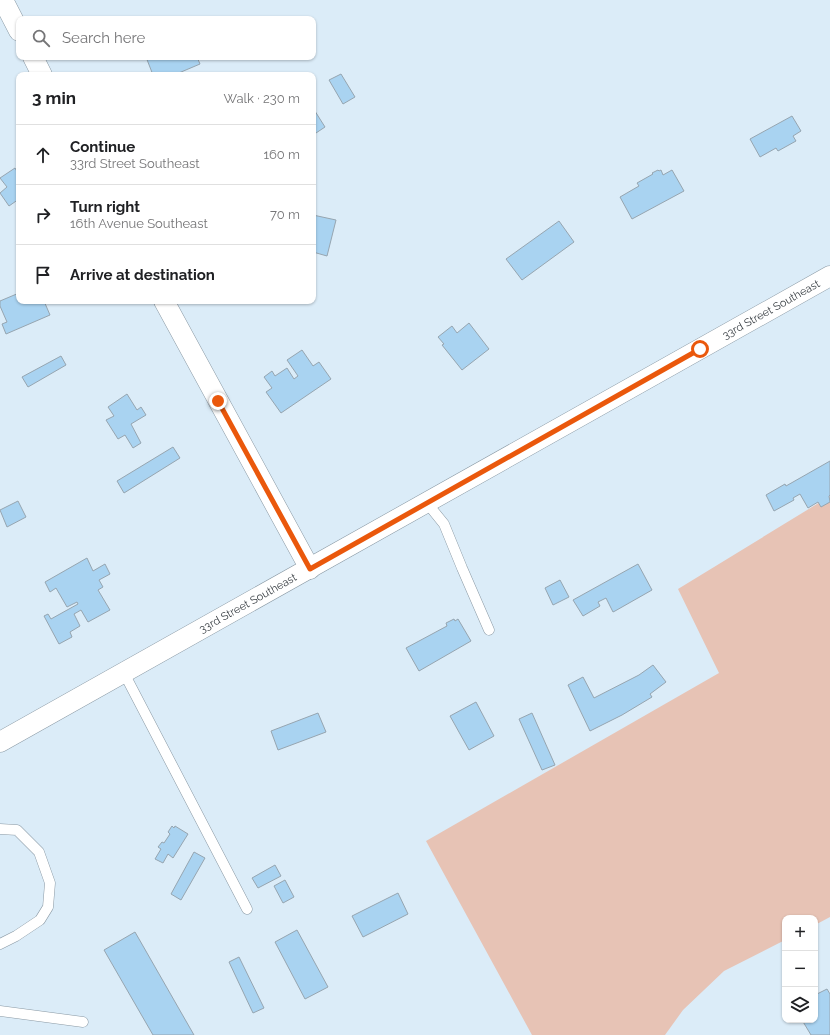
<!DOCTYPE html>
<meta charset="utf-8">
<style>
body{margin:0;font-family:Raleway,sans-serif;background:#f2f2f2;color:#202124}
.controls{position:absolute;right:12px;bottom:12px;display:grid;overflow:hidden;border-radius:8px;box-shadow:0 1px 3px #0004}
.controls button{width:36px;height:36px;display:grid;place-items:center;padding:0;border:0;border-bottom:1px solid #e0e0e0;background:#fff;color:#202124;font:20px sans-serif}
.stop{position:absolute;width:12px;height:12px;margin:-9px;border:3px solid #ea580c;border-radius:50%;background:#fff}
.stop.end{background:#ea580c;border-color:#fff;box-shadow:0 1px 4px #0008}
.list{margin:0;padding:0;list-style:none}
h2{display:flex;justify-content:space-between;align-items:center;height:52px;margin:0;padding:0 16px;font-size:17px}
h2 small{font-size:13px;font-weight:400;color:#757577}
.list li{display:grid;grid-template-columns:26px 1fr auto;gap:12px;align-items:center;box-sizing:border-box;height:60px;padding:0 16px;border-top:1px solid #e0e0e0}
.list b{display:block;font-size:15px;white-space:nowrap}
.list p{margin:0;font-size:13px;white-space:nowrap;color:#757577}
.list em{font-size:13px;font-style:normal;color:#757577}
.icon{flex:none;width:22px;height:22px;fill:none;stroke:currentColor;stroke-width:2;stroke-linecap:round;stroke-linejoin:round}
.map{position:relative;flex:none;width:830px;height:1035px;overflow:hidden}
.search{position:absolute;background:#fff;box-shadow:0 1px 3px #0004;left:16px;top:16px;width:300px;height:44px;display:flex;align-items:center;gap:10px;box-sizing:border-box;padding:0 14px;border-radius:8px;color:#757577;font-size:15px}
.panel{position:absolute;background:#fff;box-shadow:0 1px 3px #0004;left:16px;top:72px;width:300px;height:232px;border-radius:8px}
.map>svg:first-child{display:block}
</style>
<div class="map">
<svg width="830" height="1035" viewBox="0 0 830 1035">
<rect width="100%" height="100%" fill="#dbecf8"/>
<!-- green -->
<polygon fill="#e7c3b5" points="830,496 830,917 815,925 815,918 785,918 785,940 724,971 683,1010 665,1035 532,1035 426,841 719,673 678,589"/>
<!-- building -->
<g fill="#a9d3f1" stroke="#96a5b0">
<polygon points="146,57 197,57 200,64 174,75 153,75"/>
<polygon points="341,74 355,97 343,104 329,80"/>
<polygon points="313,108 325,127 313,135"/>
<polygon points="792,116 801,131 793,136 796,141 778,151 776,148 760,157 750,139"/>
<polygon points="15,168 19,175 19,199 9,206 0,193 7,187 0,178"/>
<polygon points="658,170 659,171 661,170 663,175 672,170 684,191 632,219 620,197 639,186 637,183 653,174 652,173"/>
<polygon points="313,215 336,220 327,256 313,252"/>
<polygon points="559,221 574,242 522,280 506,259"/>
<polygon points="19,293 19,301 44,301 50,315 6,334 2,324 7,322 0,306 0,301"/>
<polygon points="469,323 489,349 462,370 442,345 444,344 438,337 452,326 457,333"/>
<polygon points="302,350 313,366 319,362 331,379 281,413 266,392 272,388 264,377 272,371 275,376 287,368 294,379 298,376 287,360"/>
<polygon points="61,356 66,365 28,387 22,377"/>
<polygon points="127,394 137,410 141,407 146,415 131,424 141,443 133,448 125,435 118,439 106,420 114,416 108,407"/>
<polygon points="173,447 180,458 124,493 117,481"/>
<polygon points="830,461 830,495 829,496 830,502 821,507 818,502 808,508 800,494 793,498 794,500 774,511 766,495 785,484 786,486"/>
<polygon points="18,501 26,517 7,527 0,510"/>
<polygon points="87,558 93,571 105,564 110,574 99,580 103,587 98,590 110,610 88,622 81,610 74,614 80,626 70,632 72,637 59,644 44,616 48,614 51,619 78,604 77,602 67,607 56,588 50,592 45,582"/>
<polygon points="638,564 652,590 615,611 613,612 606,598 598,602 600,606 583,616 573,600"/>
<polygon points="560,580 569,597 553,605 545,588"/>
<polygon points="454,619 455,621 458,619 471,641 419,671 406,648 447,626 446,623"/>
<polygon points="653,665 666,682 650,694 652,697 622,715 590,731 568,685 583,677 594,698 639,675"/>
<polygon points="476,702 494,736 469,750 450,716"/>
<polygon points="318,713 326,732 278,750 271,731"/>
<polygon points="532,713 555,765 542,770 519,719"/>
<polygon points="172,826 174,828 175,826 188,834 173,858 168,854 163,863 155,859 161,849 158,847 162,842 164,843 170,834 168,832"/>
<polygon points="194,852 205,858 181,900 171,894"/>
<polygon points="275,865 281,876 258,888 252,878"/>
<polygon points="285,880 294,897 283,903 274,886"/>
<polygon points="398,893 408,914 363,937 352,916"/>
<polygon points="297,930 328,987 305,999 275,942"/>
<polygon points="135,932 194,1035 153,1035 104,950"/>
<polygon points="239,957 264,1008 253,1013 229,962"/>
<polygon points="827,989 830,994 830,1035 811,1035 802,1020 815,1020 815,995"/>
</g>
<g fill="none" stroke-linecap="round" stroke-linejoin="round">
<defs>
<g id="service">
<polyline points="427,503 444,524 462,568 489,630"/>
<polyline points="124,673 247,909"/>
<polyline points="0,829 17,830 39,852 50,883 48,907 40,920 16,936 0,944"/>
<polyline points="0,1011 83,1022"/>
</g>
<g id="minor">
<polyline points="3,0 19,31"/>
<polyline points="33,57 42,75"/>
<polyline points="164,301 310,569"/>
<path id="s1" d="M0 742 830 276"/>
</g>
</defs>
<!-- service casing -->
<use href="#service" stroke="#8a99a4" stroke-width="11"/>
<!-- minor casing -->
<use href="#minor" stroke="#8a99a4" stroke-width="21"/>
<!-- service -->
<use href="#service" stroke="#fff" stroke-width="10"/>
<!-- minor -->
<use href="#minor" stroke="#fff" stroke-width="20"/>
</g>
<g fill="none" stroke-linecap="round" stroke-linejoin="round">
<!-- route -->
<polyline stroke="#ea580c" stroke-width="5" points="218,401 310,569 700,349"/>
</g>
<g text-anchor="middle" stroke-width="3" stroke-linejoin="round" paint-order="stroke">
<!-- street labels -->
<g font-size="11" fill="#353b40" stroke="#f1f7fc">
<text dy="4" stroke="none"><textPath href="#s1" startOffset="884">33rd Street Southeast</textPath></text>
<text dy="4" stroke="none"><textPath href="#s1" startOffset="284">33rd Street Southeast</textPath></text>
</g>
</g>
</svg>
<div class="controls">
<button>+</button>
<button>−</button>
<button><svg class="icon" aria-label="layers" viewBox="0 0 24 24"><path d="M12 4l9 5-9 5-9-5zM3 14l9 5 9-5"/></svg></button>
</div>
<div class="stop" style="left:700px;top:349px"></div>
<div class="stop end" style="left:218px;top:401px"></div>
<div class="search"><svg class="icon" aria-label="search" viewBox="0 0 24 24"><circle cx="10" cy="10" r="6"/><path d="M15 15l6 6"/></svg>Search here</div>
<section class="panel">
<h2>3 min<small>Walk · 230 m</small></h2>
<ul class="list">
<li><svg class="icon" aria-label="ahead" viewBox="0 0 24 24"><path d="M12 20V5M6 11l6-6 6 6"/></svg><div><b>Continue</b><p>33rd Street Southeast</p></div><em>160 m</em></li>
<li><svg class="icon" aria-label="right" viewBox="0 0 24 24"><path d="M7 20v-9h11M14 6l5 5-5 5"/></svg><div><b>Turn right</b><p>16th Avenue Southeast</p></div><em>70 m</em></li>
<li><svg class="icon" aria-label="arrive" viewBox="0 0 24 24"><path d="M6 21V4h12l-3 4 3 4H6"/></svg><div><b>Arrive at destination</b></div></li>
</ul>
</section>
</div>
